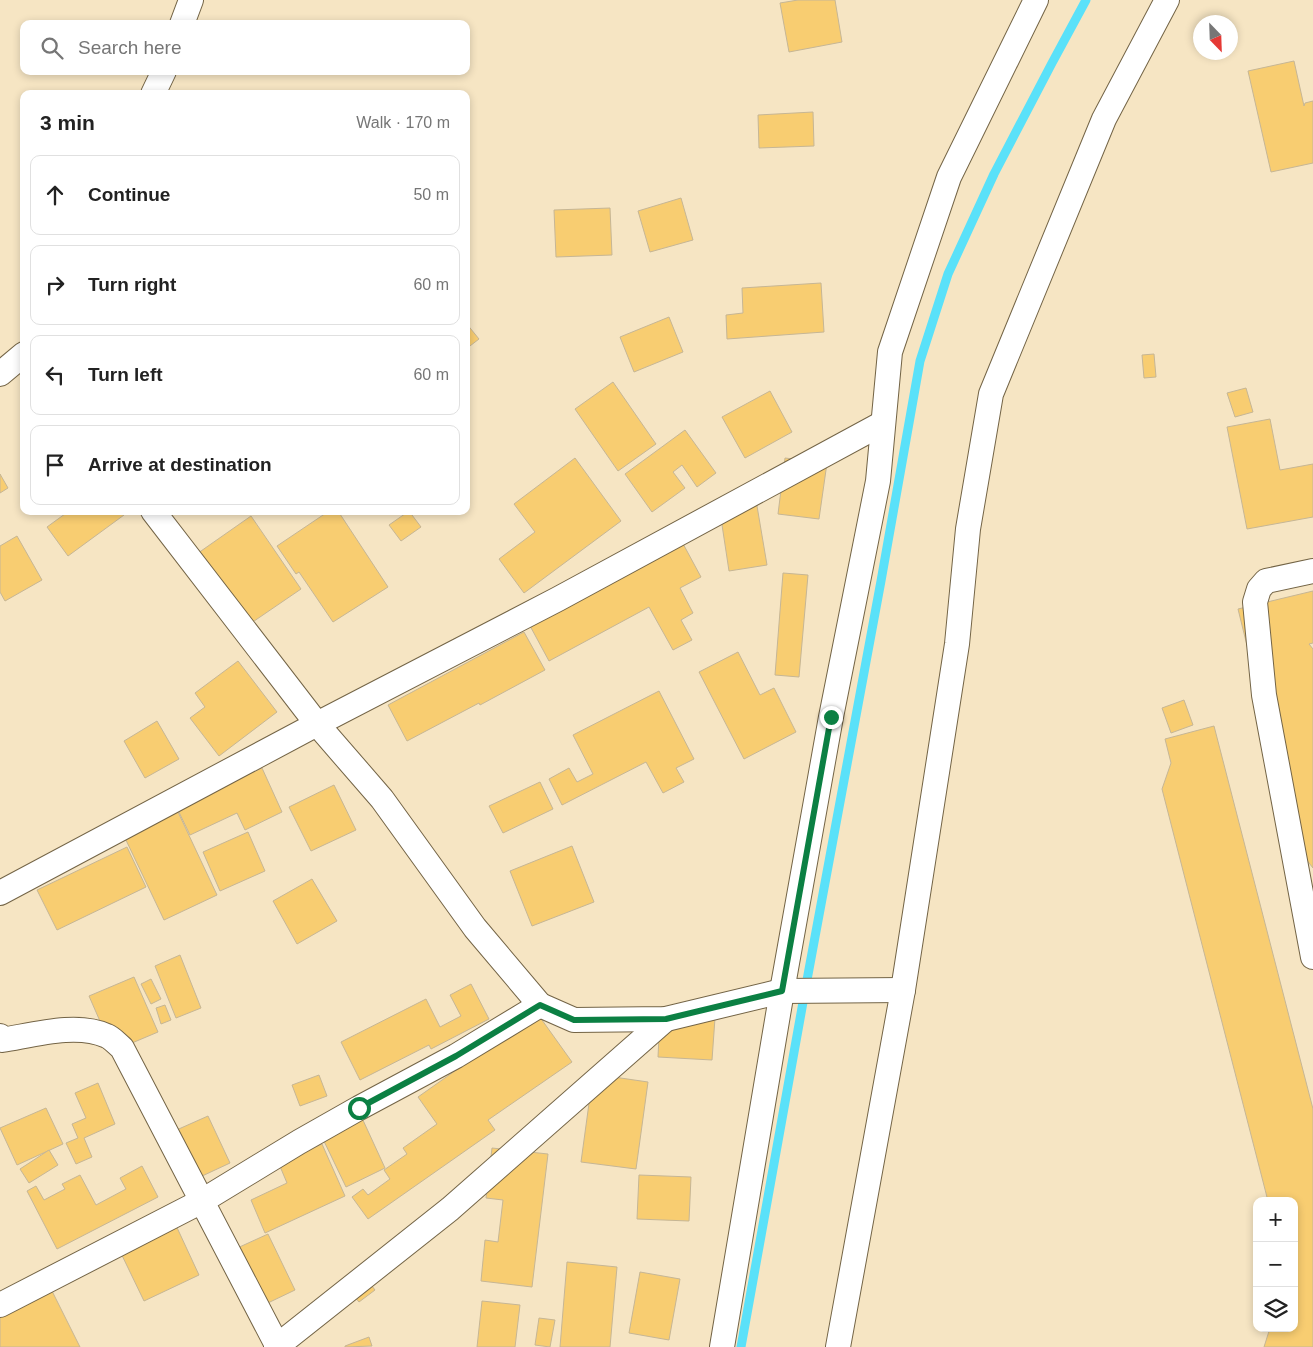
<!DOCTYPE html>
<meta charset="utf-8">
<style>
body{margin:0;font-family:Helvetica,sans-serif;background:#f2f2f2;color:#222}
.controls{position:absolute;right:15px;bottom:15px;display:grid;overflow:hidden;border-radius:10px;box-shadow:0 2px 8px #0003}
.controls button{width:45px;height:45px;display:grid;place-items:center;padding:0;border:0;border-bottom:1px solid #e0e0e0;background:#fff;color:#222;font:25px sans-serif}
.compass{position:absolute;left:1193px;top:15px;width:45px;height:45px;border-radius:50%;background:#fff;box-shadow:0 2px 8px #0003;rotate:157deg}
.stop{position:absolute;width:15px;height:15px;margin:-11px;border:4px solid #0b8043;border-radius:50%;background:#fff}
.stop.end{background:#0b8043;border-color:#fff;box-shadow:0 1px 5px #0008}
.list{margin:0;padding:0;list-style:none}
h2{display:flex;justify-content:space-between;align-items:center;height:65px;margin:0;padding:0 20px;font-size:21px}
h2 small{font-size:16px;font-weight:400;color:#767676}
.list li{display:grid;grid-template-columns:32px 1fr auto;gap:15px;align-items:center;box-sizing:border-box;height:80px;margin:0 10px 10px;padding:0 10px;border:1px solid #e0e0e0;border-radius:10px}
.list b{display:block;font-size:19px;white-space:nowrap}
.list em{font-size:16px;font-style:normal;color:#767676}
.icon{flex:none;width:28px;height:28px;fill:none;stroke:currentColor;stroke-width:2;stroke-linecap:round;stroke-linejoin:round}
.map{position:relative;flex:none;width:1313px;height:1347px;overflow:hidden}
.search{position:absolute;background:#fff;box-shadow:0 2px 8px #0003;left:20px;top:20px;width:450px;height:55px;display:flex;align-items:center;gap:12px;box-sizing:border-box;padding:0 18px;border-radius:10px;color:#767676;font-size:19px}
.panel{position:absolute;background:#fff;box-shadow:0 2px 8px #0003;left:20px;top:90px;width:450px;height:425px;border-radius:10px}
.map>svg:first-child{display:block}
</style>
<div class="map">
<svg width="1313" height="1347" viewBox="0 0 1313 1347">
<rect width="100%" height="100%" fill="#f6e5c3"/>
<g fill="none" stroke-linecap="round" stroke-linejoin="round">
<!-- stream -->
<polyline stroke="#5ae1f9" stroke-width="9" points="741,1347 807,980 881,581 920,361 948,274 994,174 1052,63 1086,0"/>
</g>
<!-- building -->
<g fill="#f8cd71" stroke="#c6b695">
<polygon points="798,0 835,0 842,42 789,52 780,3"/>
<polygon points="1294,61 1304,106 1305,103 1313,101 1313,163 1271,172 1248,71"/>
<polygon points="813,112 814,146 759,148 758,115"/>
<polygon points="681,198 693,240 650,252 638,211"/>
<polygon points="610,208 612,255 556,257 554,210"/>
<polygon points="821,283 824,332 727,339 726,315 743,313 742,288"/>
<polygon points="669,317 683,352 634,372 620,337"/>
<polygon points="466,323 479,339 466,349"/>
<polygon points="1154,354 1156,377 1144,378 1142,355"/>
<polygon points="613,382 656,444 618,471 575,409"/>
<polygon points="1246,388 1253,412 1235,417 1227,393"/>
<polygon points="770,391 792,432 745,458 722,417"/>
<polygon points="1270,419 1280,470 1313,464 1313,517 1247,529 1227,427"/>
<polygon points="685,430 716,473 697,487 682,465 673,472 685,488 652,512 625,474"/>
<polygon points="575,458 621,521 524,593 499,559 535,532 514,504"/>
<polygon points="785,458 827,463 819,519 778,514"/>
<polygon points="0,474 8,488 0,493"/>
<polygon points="756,500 767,565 729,571 719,505"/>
<polygon points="69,511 121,511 124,515 68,556 47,527"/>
<polygon points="329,511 338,511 388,587 333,622 299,572 296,574 277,546"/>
<polygon points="409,511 421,527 401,541 389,525"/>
<polygon points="251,516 301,589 241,630 191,558"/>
<polygon points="17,536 42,580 5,601 0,592 0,546"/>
<polygon points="681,540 701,577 680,588 693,613 681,620 692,640 673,650 649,607 549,661 529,624"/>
<polygon points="783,573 808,575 799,677 775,675"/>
<polygon points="1313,591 1313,643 1309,644 1313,649 1313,868 1297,848 1238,609"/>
<polygon points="524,632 545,670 480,705 479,703 407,741 388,705"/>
<polygon points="738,652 760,695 774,688 796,732 744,759 699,672"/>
<polygon points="238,661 277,712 219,756 190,718 205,707 195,693"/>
<polygon points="659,691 694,759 676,768 684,782 663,793 646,762 562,805 549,779 569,768 577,782 593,774 573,735"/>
<polygon points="1184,700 1193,725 1171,733 1162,708"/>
<polygon points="157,721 179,759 145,778 124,741"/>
<polygon points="1214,726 1313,1109 1313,1347 1264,1347 1270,1328 1294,1328 1294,1201 1268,1201 1162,789 1171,763 1165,739"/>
<polygon points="262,768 282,812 245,830 237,813 190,835 177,808"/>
<polygon points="540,782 553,809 503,833 489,806"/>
<polygon points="334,785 356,830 311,851 289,807"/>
<polygon points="178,812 217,895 164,920 125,838"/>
<polygon points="248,832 265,871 220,891 203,852"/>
<polygon points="572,846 594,902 532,926 510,871"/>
<polygon points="127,847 146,887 57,930 37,890"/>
<polygon points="312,879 337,921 297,944 273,901"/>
<polygon points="180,955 201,1008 176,1018 155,966"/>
<polygon points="134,977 158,1032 113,1051 89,996"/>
<polygon points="151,979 161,999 151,1004 141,984"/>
<polygon points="471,984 489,1019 431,1049 429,1045 360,1080 341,1042 426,999 440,1027 461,1016 450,995"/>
<polygon points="165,1005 171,1020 161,1024 156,1008"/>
<polygon points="537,1013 572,1062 488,1120 495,1130 368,1219 352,1197 363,1189 368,1195 390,1179 384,1170 407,1154 403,1148 437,1124 418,1097"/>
<polygon points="660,1015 715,1018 712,1060 658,1057"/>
<polygon points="593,1074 648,1082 636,1169 581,1162"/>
<polygon points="319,1075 327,1096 300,1106 292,1085"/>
<polygon points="98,1083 115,1124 84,1138 92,1157 76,1164 66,1143 78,1138 72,1124 86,1118 75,1093"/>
<polygon points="46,1108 63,1144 17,1165 0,1128"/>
<polygon points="208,1116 230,1163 185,1184 172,1132"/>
<polygon points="362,1118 385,1168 346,1187 322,1137"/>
<polygon points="322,1144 345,1196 265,1233 251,1200 287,1183 279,1164"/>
<polygon points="492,1148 548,1154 532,1287 481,1281 485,1240 498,1242 503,1200 486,1198"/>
<polygon points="49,1150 58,1165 29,1183 20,1169"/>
<polygon points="142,1166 158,1197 57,1249 27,1191 36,1186 44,1200 65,1189 62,1184 80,1175 96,1205 126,1189 120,1178"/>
<polygon points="639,1175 691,1177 689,1221 637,1219"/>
<polygon points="173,1219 199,1275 144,1301 117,1245"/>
<polygon points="268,1234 295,1290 249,1312 222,1255"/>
<polygon points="567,1262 617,1267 610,1347 560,1347"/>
<polygon points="640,1272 680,1279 669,1340 629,1333"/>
<polygon points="362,1273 375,1290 359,1302 345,1285"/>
<polygon points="51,1289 80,1347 0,1347 0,1314"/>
<polygon points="482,1301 520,1305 515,1347 477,1347"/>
<polygon points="539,1318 555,1320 550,1347 535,1345"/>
<polygon points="369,1337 372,1346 345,1347 345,1346"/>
</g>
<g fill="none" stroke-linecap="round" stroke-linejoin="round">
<defs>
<g id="street">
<polyline points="182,24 191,0"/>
<polyline points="153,94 164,71"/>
<polyline points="0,374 24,354"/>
<polyline points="153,511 317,724 382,799 475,928 540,1005 574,1020 666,1019 782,991 903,990"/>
<polyline points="1313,571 1266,581 1259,589 1255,602 1264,695 1313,957"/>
<polyline points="0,893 317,724 558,599 883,423"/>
<path d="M0 1036 2 1040C33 1035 77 1022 107 1036 112 1038 117 1044 122 1048L278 1347"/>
<polyline points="0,1305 202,1201 299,1142 359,1108 456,1056 540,1005"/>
<polyline points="276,1347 450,1209 666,1019"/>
<polyline points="722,1347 782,991 831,717 878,481 890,352 949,177 1036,0"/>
<polyline points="838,1347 903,990 957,644 968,529 991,394 1104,119 1167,0"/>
</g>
</defs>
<!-- street casing -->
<use href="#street" stroke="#736446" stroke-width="26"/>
<!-- street -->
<use href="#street" stroke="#fff" stroke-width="24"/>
</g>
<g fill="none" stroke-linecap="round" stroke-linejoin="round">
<!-- route -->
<polyline stroke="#0b8043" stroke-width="6" points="359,1108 456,1056 540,1005 574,1020 666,1019 782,991 831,717"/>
</g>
</svg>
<div class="controls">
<button>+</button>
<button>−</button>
<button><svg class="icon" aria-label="layers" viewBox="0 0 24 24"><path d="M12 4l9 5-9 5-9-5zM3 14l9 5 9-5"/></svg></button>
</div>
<svg class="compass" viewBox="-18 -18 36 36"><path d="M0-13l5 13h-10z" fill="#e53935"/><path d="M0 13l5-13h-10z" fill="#767676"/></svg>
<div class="stop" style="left:359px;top:1108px"></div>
<div class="stop end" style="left:831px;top:717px"></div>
<div class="search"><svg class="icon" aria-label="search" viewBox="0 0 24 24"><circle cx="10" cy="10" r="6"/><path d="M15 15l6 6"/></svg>Search here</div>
<section class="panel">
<h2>3 min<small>Walk · 170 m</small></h2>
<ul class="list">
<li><svg class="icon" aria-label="ahead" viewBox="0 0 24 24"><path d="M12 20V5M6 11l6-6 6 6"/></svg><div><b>Continue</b></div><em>50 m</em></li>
<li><svg class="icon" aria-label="right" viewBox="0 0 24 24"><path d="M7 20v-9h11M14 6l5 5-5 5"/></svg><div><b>Turn right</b></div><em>60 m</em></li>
<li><svg class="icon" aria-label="left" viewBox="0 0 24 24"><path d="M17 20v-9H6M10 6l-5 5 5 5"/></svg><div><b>Turn left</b></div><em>60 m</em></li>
<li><svg class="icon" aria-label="arrive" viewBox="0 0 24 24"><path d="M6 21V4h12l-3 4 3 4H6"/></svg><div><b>Arrive at destination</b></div></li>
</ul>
</section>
</div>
